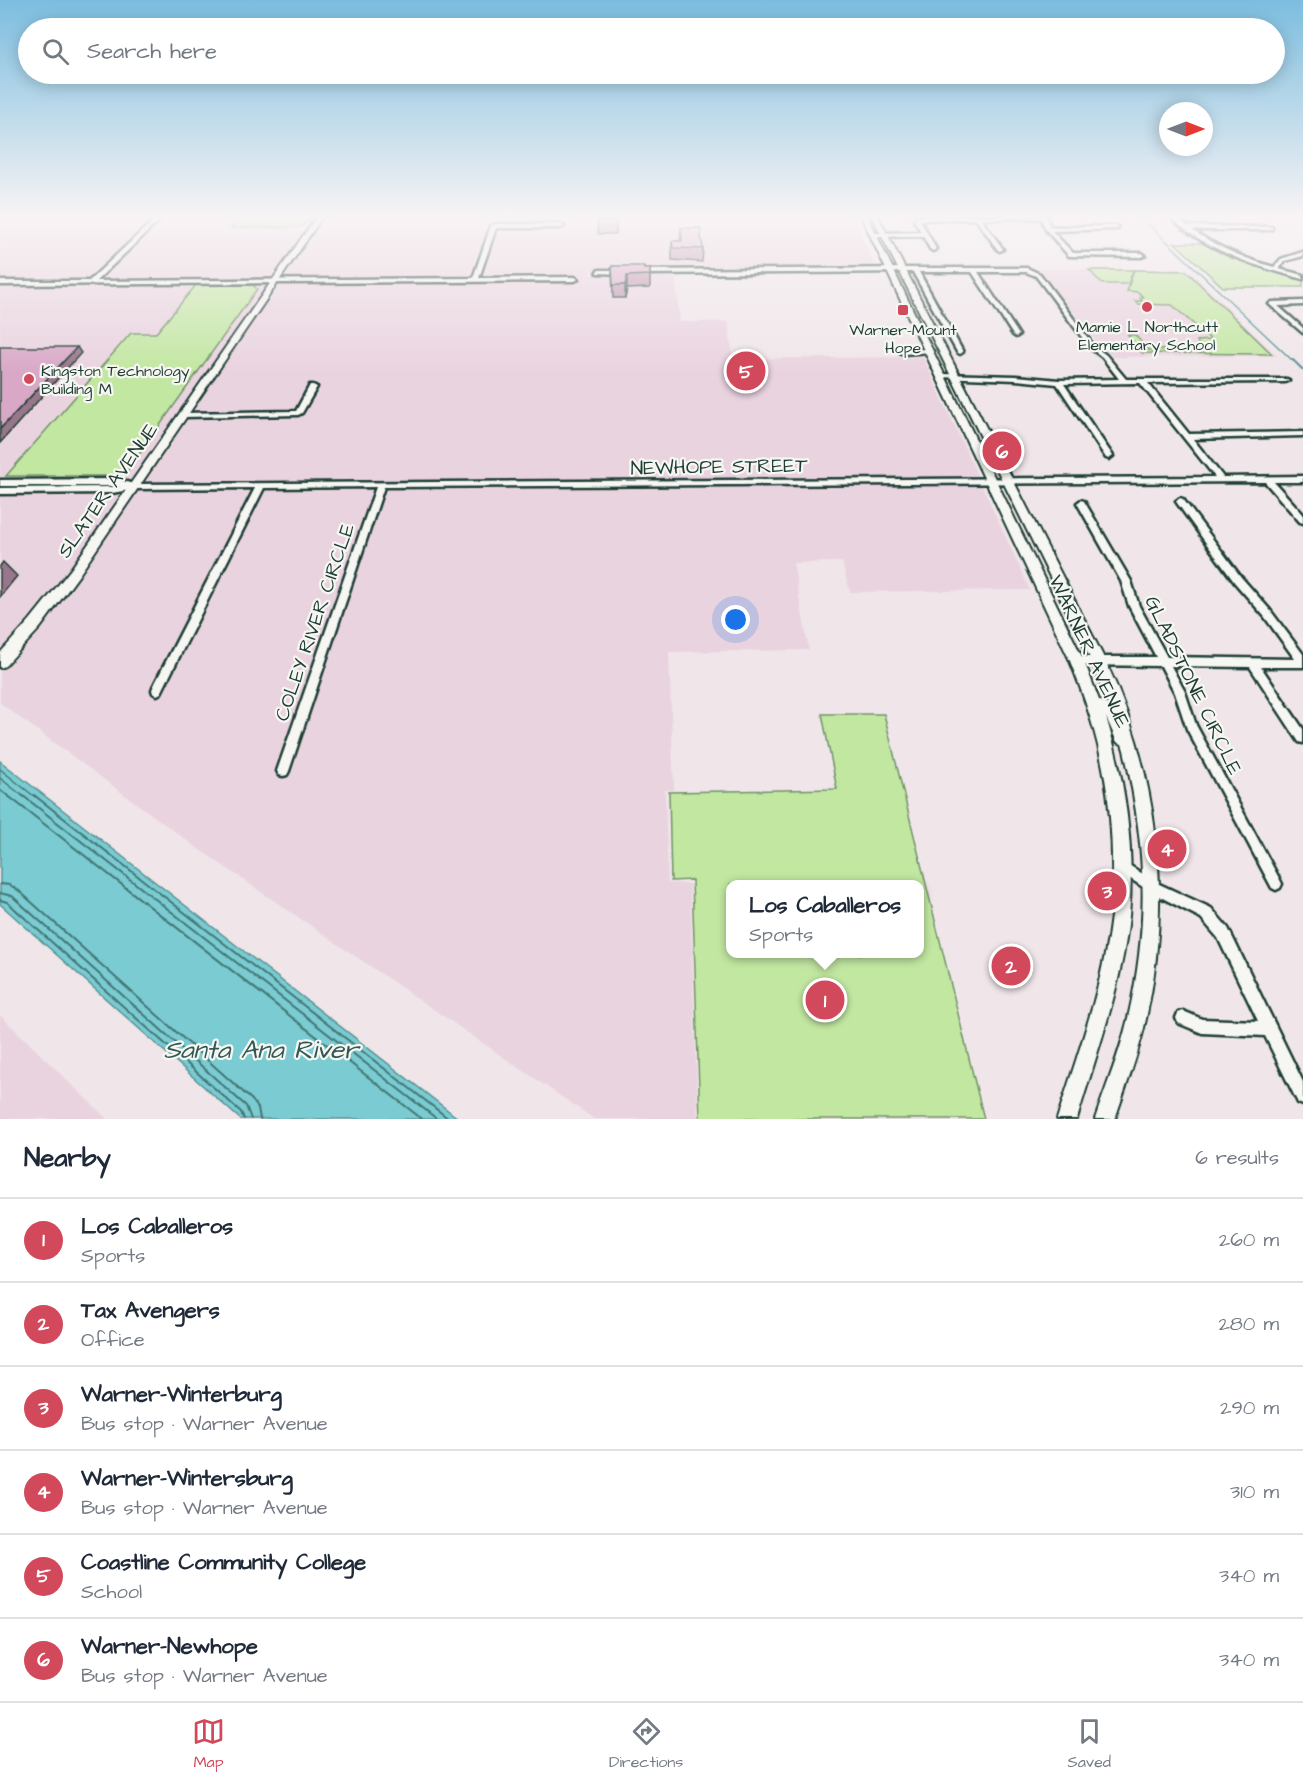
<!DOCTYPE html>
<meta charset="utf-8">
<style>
body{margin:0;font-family:"Architects Daughter",sans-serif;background:#f2f2f3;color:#1f2937}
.compass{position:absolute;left:1159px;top:102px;width:54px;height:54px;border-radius:50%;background:#fff;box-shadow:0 3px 15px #0003;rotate:90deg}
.you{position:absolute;left:736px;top:620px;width:21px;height:21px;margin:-15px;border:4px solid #fff;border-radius:50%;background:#1a73e8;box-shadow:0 0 0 9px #1a73e833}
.badge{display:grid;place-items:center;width:39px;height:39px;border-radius:50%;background:#d1495b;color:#fff;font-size:20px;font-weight:700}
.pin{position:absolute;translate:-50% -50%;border:3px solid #fff;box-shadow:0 2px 6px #0006}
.popup{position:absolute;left:726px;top:880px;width:198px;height:78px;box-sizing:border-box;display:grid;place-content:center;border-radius:12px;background:#fff;filter:drop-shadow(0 2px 4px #0005);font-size:20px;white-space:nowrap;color:#747a83}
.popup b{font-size:22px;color:#1f2937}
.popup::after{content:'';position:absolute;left:50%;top:100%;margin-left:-12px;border:12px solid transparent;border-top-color:#fff}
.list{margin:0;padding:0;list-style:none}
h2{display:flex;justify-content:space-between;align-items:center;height:78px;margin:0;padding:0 24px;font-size:26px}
h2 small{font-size:20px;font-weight:400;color:#747a83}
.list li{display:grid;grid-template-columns:39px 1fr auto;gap:18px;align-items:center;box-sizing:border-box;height:84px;padding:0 24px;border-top:2px solid #e0e1e3}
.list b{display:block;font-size:22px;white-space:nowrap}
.list p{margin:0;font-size:20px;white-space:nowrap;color:#747a83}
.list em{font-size:20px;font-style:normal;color:#747a83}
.icon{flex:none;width:33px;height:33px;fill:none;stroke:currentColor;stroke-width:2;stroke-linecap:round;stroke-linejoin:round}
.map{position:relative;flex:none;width:1303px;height:1119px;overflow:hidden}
.search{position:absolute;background:#fff;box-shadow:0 3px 15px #0003;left:18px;right:18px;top:18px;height:66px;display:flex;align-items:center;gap:15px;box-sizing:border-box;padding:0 21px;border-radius:33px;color:#747a83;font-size:22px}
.sheet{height:582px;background:#fff}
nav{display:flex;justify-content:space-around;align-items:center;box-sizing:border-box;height:84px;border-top:2px solid #e0e1e3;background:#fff;font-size:16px;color:#747a83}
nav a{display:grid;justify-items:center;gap:3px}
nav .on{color:#d1495b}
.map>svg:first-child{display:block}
</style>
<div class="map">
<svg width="1303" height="1119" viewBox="0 0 1303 1119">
<rect width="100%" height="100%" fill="#f0e6e9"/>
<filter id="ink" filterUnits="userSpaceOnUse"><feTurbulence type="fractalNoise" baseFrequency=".0167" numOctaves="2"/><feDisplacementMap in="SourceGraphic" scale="12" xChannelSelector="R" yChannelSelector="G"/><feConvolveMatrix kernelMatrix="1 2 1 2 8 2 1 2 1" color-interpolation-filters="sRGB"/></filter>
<g filter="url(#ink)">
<!-- built -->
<g fill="#e9d3df">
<polygon points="8,216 241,216 232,228 321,227 328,216 853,216 876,269 590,271 590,275 675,275 680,322 728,322 733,359 923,357 1030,590 850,592 842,562 793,563 809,650 669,652 674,790 665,790 668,883 690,884 698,1119 594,1119 197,848 0,703 0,218"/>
<polygon points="1039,269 1188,269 1277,356 1113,357 1098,344"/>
<polygon points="0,1015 107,1119 0,1119"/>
</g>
<!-- green -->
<g fill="#c2e7a1" stroke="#70926a" stroke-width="1.5" fill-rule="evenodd">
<polygon points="241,216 312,216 301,227 231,228"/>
<polygon points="1175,243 1202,243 1230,258 1303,279 1303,287 1223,287"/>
<polygon points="1089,270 1133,270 1128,284 1102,284"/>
<polygon points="1134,270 1186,271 1272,354 1142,353 1128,335 1135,335 1148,350 1201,349 1197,341 1211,340 1172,305 1138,304 1135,301 1142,301 1140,298 1143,297 1138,292 1127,291"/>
<polygon points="196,285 253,285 257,289 128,470 116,476 6,476 131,333 156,333"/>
<path d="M822 714H884L984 1119H700L692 880 671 881 669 792 837 789ZM920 884V954H730V884Z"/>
</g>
<!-- water -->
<polygon fill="#7acbd2" stroke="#569293" stroke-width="1.5" points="0,761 459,1119 240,1119 0,904"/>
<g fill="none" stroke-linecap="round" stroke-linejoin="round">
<!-- shore-far1 -->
<g stroke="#437673" stroke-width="1.5">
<polyline points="0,769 35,797"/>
<polyline points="0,778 24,797"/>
<polyline points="0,790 9,797"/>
</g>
<!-- shore -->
<g stroke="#437673" stroke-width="2">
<polyline points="7,795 422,1119"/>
<polyline points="22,795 437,1119"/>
<polyline points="34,795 449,1119"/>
<polyline points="0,884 10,885 18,890 252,1100 258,1108 260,1119"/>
<polyline points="0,893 12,896 246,1106 251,1119"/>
<polyline points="0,900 7,902 241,1112 244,1119"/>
</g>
<!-- stream-far1 -->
<polyline stroke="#569293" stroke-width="1.5" points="1140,216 1293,361"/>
<!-- stream -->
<polyline stroke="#569293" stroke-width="2" points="1292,359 1303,370"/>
<defs>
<g id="minor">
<polygon points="158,216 164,216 96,281 473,278 491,226 494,224 561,224 564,226 561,228 496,228 479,278 575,277 578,279 575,281 0,285 0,281 89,281"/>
<polygon points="919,216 1046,216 1050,227 1116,226 1118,227 1118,229 1052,231 1073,253 1142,253 1145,255 1142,257 1069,256 1046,230 1041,218 981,219 1003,249 1000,251 998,250 976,219 920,220 936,249 933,251 930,249 923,236 874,237 871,235 874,233 921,232 914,220"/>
<path d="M1169 216H1175L1188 226 1272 227V229L1270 230H1192C1217 247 1245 259 1274 267L1281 259 1303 252V256L1285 261 1279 269 1303 275V279C1255 266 1206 251 1169 216Z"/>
<polygon points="915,268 1027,268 1040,274 1094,346 1106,355 1126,379 1287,379 1289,380 1285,382 1148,383 1189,434 1303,432 1303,436 1193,439 1223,477 1303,476 1303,482 1274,482 1303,514 1303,523 1300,522 1265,482 384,487 289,771 287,775 283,776 279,775 277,771 376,487 264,488 161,693 157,695 153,693 152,690 153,687 255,488 135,489 112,493 0,494 0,488 112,487 121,486 0,486 0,480 117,479 133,484 1215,477 1140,383 1064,384 1113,456 1109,459 1106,458 1057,384 1016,380 940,377 940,375 942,374 1016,376 1059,380 1119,379 1102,357 1090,348 1036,276 1026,272 978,272 1019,335 1016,337 1013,335 972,272 919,272 963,352 960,354 957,352 913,272 638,274 635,272 638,270"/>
<polygon points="599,270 625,270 628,272 625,274 597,273 597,271"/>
<polygon points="1303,301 1303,305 1278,306 1303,328 1303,333 1269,304 1272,302"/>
<polygon points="930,349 933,351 932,352 903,354 900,352 903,350"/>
<polygon points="310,385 313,385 317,387 302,413 298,415 183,417 179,415 183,413 296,411"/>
<polygon points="1180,498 1183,499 1241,577 1270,610 1303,654 1303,667 1261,667 1303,729 1303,743 1299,742 1250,667 1171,666 1185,692 1196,725 1280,880 1282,884 1280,888 1276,890 1272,888 1187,729 1175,693 1161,666 1077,665 1073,664 1072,661 1073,658 1077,657 1156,657 1129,606 1121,581 1077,503 1081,500 1084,501 1131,581 1139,606 1167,657 1295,659 1264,616 1235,583 1177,503 1176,501"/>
<polygon points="1121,860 1157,883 1211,908 1228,928 1303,1082 1303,1105 1298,1103 1265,1036 1202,1033 1178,1023 1176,1018 1178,1013 1183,1011 1202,1019 1258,1021 1218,938 1201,918 1149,891 1117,870 1115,866 1117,862"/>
</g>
<g id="major">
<polygon points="317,216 323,216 79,575 40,628 5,666 0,668 0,653 30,620 71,569"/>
<path d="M861 216H867L1084 661 1099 700 1109 705 1092 662 872 216H878L1104 658C1158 770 1173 897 1146 1019 1139 1053 1126 1086 1115 1119H1095C1106 1086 1120 1053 1128 1018 1150 922 1146 845 1124 750L1122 744 1117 742 1106 717C1125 780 1135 849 1129 916 1122 985 1097 1052 1077 1119H1057C1078 1053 1103 986 1111 916 1112 905 1112 895 1112 884 1114 801 1101 737 1070 661Z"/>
</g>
</defs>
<!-- minor casing -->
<use href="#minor" stroke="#1f3d34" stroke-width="5"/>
<!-- major casing -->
<use href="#major" stroke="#1f3d34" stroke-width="4"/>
<!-- minor -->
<use href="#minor" fill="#f6f6f2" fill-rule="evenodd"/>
<!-- major -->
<use href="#major" fill="#f6f6f2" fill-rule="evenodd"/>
</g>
<!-- wall -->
<g fill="#bb90ab" stroke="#1f3d34" stroke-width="1.5">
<polygon points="616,216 616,234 598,234 597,221"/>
<polygon points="681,228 703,249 702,262 672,260 672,241 680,241"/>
<polygon points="612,266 650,269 650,288 627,289 625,298 613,298"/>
</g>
<!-- shaded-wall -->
<g fill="#98768b" stroke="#1f3d34" stroke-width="1.5">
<polygon points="627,276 627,289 625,298 625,285"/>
<polygon points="77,347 81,353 0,443 0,429"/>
<polygon points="3,562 17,576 0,597 0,566"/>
</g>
<!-- building -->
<g fill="#d9a8c7" stroke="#1f3d34" stroke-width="1.5">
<polygon points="598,216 615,216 615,221 597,221"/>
<polygon points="681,228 700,228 703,249 673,248 672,241 682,241"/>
<polygon points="612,266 644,266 644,269 650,269 650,275 627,276 625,285 613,285"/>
<polygon points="0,347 77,347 0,429"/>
</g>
</g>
<!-- sky -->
<linearGradient id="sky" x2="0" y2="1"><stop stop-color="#7cbddf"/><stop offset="0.58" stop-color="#f8f4f5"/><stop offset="1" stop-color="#f8f4f5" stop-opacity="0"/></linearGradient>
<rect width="1303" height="373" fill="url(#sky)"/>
<!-- markers -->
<g fill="#d1495b" stroke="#f6f6f2" stroke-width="2">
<circle cx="1147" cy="307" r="6"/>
<rect x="897" y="304" width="12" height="12" rx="3"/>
<circle cx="29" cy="379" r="6"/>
</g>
<g text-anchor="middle" stroke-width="4.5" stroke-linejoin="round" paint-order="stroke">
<!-- far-poi labels -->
<g font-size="16" fill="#1f3d34" stroke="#f6f6f2">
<text x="1147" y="332">Mamie L Northcutt<tspan x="1147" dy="18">Elementary School</tspan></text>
<text x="903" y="335">Warner-Mount<tspan x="903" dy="18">Hope</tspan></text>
<text x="41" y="376" text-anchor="start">Kingston Technology<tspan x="41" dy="18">Building M</tspan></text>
</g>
<!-- street labels -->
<g font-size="20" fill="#1f3d34" stroke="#f6f6f2">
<text transform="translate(719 466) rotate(-1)" y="7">NEWHOPE STREET</text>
<text transform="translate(107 490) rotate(-55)" y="7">SLATER AVENUE</text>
<text transform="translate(314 622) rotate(-71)" y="7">COLEY RIVER CIRCLE</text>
<text transform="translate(1090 651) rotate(65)" y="7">WARNER AVENUE</text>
<text transform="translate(1194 685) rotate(64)" y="7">GLADSTONE CIRCLE</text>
</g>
<!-- near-water labels -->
<g font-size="26" font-style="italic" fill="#315954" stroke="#f6f6f2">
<text x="261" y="1058">Santa Ana River</text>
</g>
</g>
</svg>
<svg class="compass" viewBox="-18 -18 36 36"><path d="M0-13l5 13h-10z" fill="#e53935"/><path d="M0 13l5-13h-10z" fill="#747a83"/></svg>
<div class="you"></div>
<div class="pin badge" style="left:825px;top:1000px">1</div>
<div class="popup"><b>Los Caballeros</b>Sports</div>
<div class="pin badge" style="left:1011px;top:966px">2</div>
<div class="pin badge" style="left:1107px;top:891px">3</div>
<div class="pin badge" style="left:1167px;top:849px">4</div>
<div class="pin badge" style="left:746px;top:371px">5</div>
<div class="pin badge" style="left:1002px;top:451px">6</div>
<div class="search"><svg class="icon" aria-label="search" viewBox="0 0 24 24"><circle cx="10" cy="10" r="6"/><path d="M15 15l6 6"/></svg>Search here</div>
</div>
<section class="sheet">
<h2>Nearby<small>6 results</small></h2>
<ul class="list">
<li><span class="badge">1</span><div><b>Los Caballeros</b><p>Sports</p></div><em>260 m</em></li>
<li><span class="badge">2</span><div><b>Tax Avengers</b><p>Office</p></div><em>280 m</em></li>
<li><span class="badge">3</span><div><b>Warner-Winterburg</b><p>Bus stop · Warner Avenue</p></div><em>290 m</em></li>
<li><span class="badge">4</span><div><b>Warner-Wintersburg</b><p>Bus stop · Warner Avenue</p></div><em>310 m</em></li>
<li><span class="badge">5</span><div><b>Coastline Community College</b><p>School</p></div><em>340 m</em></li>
<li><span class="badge">6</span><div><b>Warner-Newhope</b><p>Bus stop · Warner Avenue</p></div><em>340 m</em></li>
</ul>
</section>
<nav>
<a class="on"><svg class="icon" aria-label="map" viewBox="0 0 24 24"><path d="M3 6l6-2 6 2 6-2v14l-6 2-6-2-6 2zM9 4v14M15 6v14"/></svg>Map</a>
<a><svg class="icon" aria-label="directions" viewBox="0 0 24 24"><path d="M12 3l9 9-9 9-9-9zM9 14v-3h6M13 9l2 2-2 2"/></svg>Directions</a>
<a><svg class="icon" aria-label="saved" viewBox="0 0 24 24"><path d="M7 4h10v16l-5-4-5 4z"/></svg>Saved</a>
</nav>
